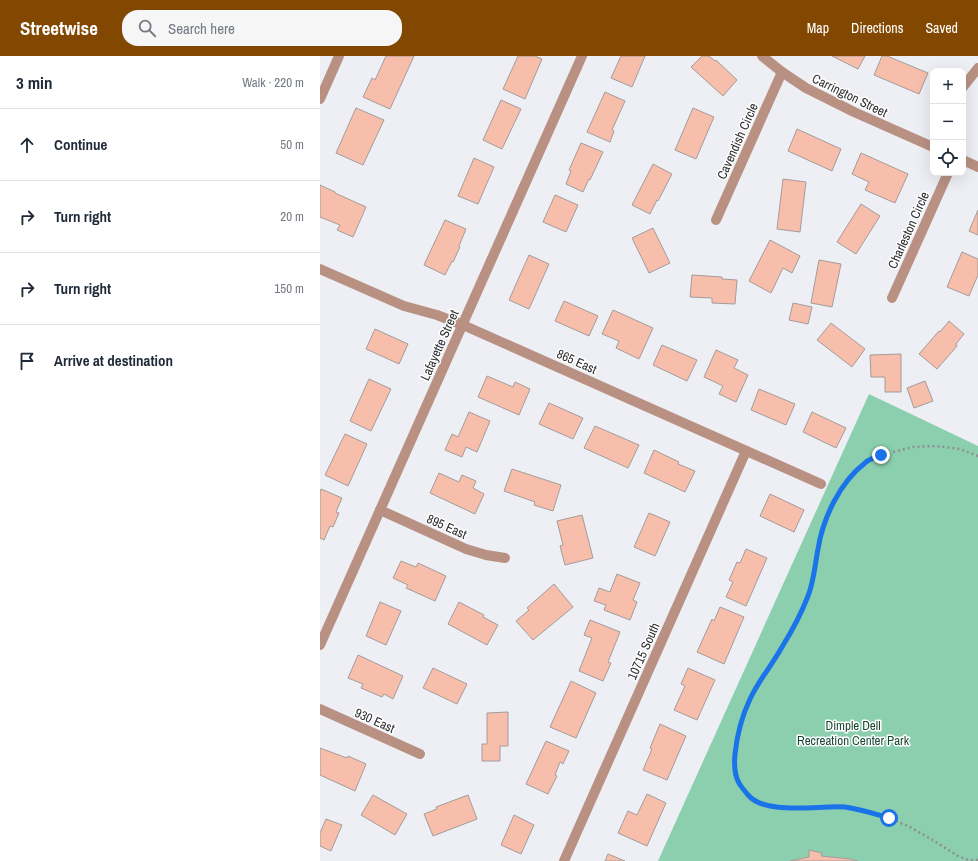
<!DOCTYPE html>
<meta charset="utf-8">
<style>
body{margin:0;font-family:"Archivo Narrow",sans-serif;background:#f6f6f7;color:#1f2937}
.controls{position:absolute;right:12px;top:12px;display:grid;overflow:hidden;border-radius:8px;box-shadow:0 4px 16px #0002}
.controls button{width:36px;height:36px;display:grid;place-items:center;padding:0;border:0;border-bottom:1px solid #e0e1e3;background:#fff;color:#1f2937;font:20px sans-serif}
.stop{position:absolute;width:12px;height:12px;margin:-9px;border:3px solid #1a73e8;border-radius:50%;background:#fff}
.stop.end{background:#1a73e8;border-color:#fff;box-shadow:0 1px 4px #0008}
.list{margin:0;padding:0;list-style:none}
h2{display:flex;justify-content:space-between;align-items:center;height:52px;margin:0;padding:0 16px;font-size:17px}
h2 small{font-size:13px;font-weight:400;color:#747a83}
.list li{display:grid;grid-template-columns:26px 1fr auto;gap:12px;align-items:center;box-sizing:border-box;height:72px;padding:0 16px;border-top:1px solid #e0e1e3}
.list b{display:block;font-size:15px;white-space:nowrap}
.list em{font-size:13px;font-style:normal;color:#747a83}
.icon{flex:none;width:22px;height:22px;fill:none;stroke:currentColor;stroke-width:2;stroke-linecap:round;stroke-linejoin:round}
.map{position:relative;flex:none;width:658px;height:805px;overflow:hidden}
header{display:flex;align-items:center;gap:24px;box-sizing:border-box;height:56px;padding:0 20px;background:#824700;color:#fff}
header strong{font-size:19px}
nav{display:flex;gap:22px;margin-inline-start:auto;font-size:14px}
.search{width:280px;height:36px;background:#f6f6f7;display:flex;align-items:center;gap:10px;box-sizing:border-box;padding:0 14px;border-radius:16px;color:#747a83;font-size:15px}
main{display:flex}
aside{flex:1;background:#fff}
.map>svg:first-child{display:block}
</style>
<header>
<strong>Streetwise</strong>
<div class="search"><svg class="icon" aria-label="search" viewBox="0 0 24 24"><circle cx="10" cy="10" r="6"/><path d="M15 15l6 6"/></svg>Search here</div>
<nav><a>Map</a><a>Directions</a><a>Saved</a></nav>
</header>
<main>
<aside>
<h2>3 min<small>Walk · 220 m</small></h2>
<ul class="list">
<li><svg class="icon" aria-label="ahead" viewBox="0 0 24 24"><path d="M12 20V5M6 11l6-6 6 6"/></svg><div><b>Continue</b></div><em>50 m</em></li>
<li><svg class="icon" aria-label="right" viewBox="0 0 24 24"><path d="M7 20v-9h11M14 6l5 5-5 5"/></svg><div><b>Turn right</b></div><em>20 m</em></li>
<li><svg class="icon" aria-label="right" viewBox="0 0 24 24"><path d="M7 20v-9h11M14 6l5 5-5 5"/></svg><div><b>Turn right</b></div><em>150 m</em></li>
<li><svg class="icon" aria-label="arrive" viewBox="0 0 24 24"><path d="M6 21V4h12l-3 4 3 4H6"/></svg><div><b>Arrive at destination</b></div></li>
</ul>
</aside>
<div class="map">
<svg width="658" height="805" viewBox="0 0 658 805">
<rect width="100%" height="100%" fill="#edeff4"/>
<!-- green -->
<polygon fill="#8bcfaf" points="549,338 658,390 658,805 538,805 530,803 501,800 501,797 490,795 489,801 470,805 338,805"/>
<!-- building -->
<g fill="#f7beac" stroke="#a39c9b">
<polygon points="66,0 94,0 70,53 43,41 52,22 55,24"/>
<polygon points="198,0 215,0 222,3 205,43 183,33"/>
<polygon points="301,0 325,0 312,31 291,22"/>
<polygon points="382,0 389,0 395,5 396,4 417,24 403,40 371,11"/>
<polygon points="512,0 545,0 538,13"/>
<polygon points="562,0 567,0 608,17 599,38 554,19"/>
<polygon points="285,36 305,45 292,74 294,75 290,86 267,76"/>
<polygon points="181,44 201,53 182,93 163,84"/>
<polygon points="36,52 64,64 43,109 16,97"/>
<polygon points="373,52 394,61 376,103 355,94"/>
<polygon points="477,73 521,93 512,115 468,95"/>
<polygon points="261,87 283,96 270,124 269,123 263,136 246,128 251,115 249,114"/>
<polygon points="541,97 588,118 575,147 545,134 549,126 532,118"/>
<polygon points="154,102 174,111 158,148 138,140"/>
<polygon points="333,108 352,118 338,145 337,144 330,158 312,149"/>
<polygon points="463,123 486,126 480,176 457,173"/>
<polygon points="0,129 15,136 15,137 46,151 33,181 17,174 20,169 0,161"/>
<polygon points="235,139 258,149 246,176 223,166"/>
<polygon points="541,148 560,160 536,198 517,186"/>
<polygon points="658,154 658,179 649,175"/>
<polygon points="125,164 146,173 139,190 140,191 133,206 132,205 125,219 104,209"/>
<polygon points="333,172 350,207 329,217 312,182"/>
<polygon points="450,184 480,200 472,217 463,212 451,237 429,225"/>
<polygon points="642,196 658,203 658,219 649,240 627,231"/>
<polygon points="209,199 229,208 209,253 189,244"/>
<polygon points="499,204 521,208 512,251 491,247"/>
<polygon points="372,219 402,221 402,223 417,224 415,248 392,247 392,242 370,241"/>
<polygon points="244,245 278,260 269,280 235,265"/>
<polygon points="473,247 492,251 488,268 469,264"/>
<polygon points="293,254 333,272 319,303 296,292 299,285 282,278"/>
<polygon points="629,265 644,278 636,288 637,290 617,313 599,298 619,275 620,276"/>
<polygon points="511,267 545,293 532,311 497,284"/>
<polygon points="55,273 88,288 79,308 46,293"/>
<polygon points="342,289 377,304 367,325 333,309"/>
<polygon points="396,294 418,304 414,312 428,319 416,346 399,338 403,330 384,321"/>
<polygon points="581,298 581,336 565,336 565,321 551,321 550,299"/>
<polygon points="167,320 193,331 195,326 210,333 199,359 158,341"/>
<polygon points="49,323 71,333 51,375 30,365"/>
<polygon points="605,325 613,345 594,352 587,332"/>
<polygon points="439,333 475,348 466,369 431,354"/>
<polygon points="229,347 263,362 253,383 219,368"/>
<polygon points="149,356 170,365 157,396 146,391 142,401 125,394 132,378 138,381"/>
<polygon points="492,356 526,372 516,392 483,376"/>
<polygon points="275,370 319,389 308,412 264,392"/>
<polygon points="25,378 47,388 28,430 5,419"/>
<polygon points="334,394 359,406 358,408 375,415 365,436 324,417"/>
<polygon points="192,413 241,429 233,455 214,449 215,446 184,435"/>
<polygon points="119,417 139,426 142,419 156,425 153,432 164,438 155,458 110,437"/>
<polygon points="1,433 22,442 16,456 19,457 13,471 10,470 4,484 0,482 0,436"/>
<polygon points="450,438 484,454 474,476 440,460"/>
<polygon points="329,457 350,466 335,500 314,491"/>
<polygon points="262,459 273,502 245,509 240,490 243,489 237,465"/>
<polygon points="426,493 447,502 426,550 406,541 413,526 409,524 417,506 420,507"/>
<polygon points="81,505 96,511 98,507 126,520 115,545 86,532 88,529 73,522"/>
<polygon points="297,518 320,527 313,544 317,546 310,564 284,554 286,549 274,545 279,532 290,536"/>
<polygon points="234,528 253,551 213,584 196,565 209,554 207,552"/>
<polygon points="60,546 81,555 66,589 46,580"/>
<polygon points="139,546 164,559 163,561 178,569 167,589 128,568"/>
<polygon points="400,551 424,561 404,608 377,596 392,563 394,565"/>
<polygon points="270,564 300,576 288,606 291,607 283,625 259,615 272,582 264,579"/>
<polygon points="38,599 83,620 73,643 64,638 62,641 41,632 43,628 28,622"/>
<polygon points="113,612 147,628 137,648 103,632"/>
<polygon points="368,612 395,624 377,664 354,654 365,630 361,628"/>
<polygon points="251,625 276,637 256,682 230,671"/>
<polygon points="188,656 188,690 180,690 180,705 162,705 162,688 167,688 167,657"/>
<polygon points="340,668 366,680 347,724 323,714 332,693 330,692"/>
<polygon points="226,685 249,695 243,708 240,706 235,719 237,720 228,738 206,728"/>
<polygon points="0,692 27,702 28,700 46,708 35,735 0,719"/>
<polygon points="327,738 346,747 327,790 298,777 308,755 317,759"/>
<polygon points="53,739 87,758 75,779 41,759"/>
<polygon points="148,739 157,763 113,780 104,758 117,753 116,751"/>
<polygon points="194,759 214,769 201,798 181,789"/>
<polygon points="6,763 22,769 11,795 0,790 0,777"/>
<polygon points="489,794 502,797 501,800 530,803 538,805 470,805 489,801"/>
<polygon points="288,798 305,805 285,805"/>
</g>
<g fill="none" stroke-linecap="round" stroke-linejoin="round">
<!-- path -->
<polyline stroke="#8e8f92" stroke-width="2.5" stroke-dasharray="2 3" stroke-linecap="butt" points="658,400 640,393 616,390 593,391 561,399 546,405 534,416 519,437 507,460 498,491 495,514 489,538 477,565 462,592 430,642 423,660 416,685 414,711 419,727 430,741 439,747 453,751 478,752 524,751 547,755 569,762 590,771 611,783 638,800 648,804 658,804"/>
<!-- street -->
<g stroke="#b99183" stroke-width="10">
<polyline points="442,0 462,16 486,32 534,56 613,91"/>
<polyline points="643,31 658,12"/>
<polyline points="0,43 19,0"/>
<polyline points="643,104 658,111"/>
<polyline points="396,164 462,16"/>
<polyline points="0,213 84,250 117,259 143,269 501,428"/>
<polyline points="572,242 628,117"/>
<polyline points="60,454 146,493 166,499 185,502"/>
<polyline points="0,589 262,0"/>
<polyline points="0,653 100,698"/>
<polyline points="244,805 426,395"/>
</g>
</g>
<g fill="none" stroke-linecap="round" stroke-linejoin="round">
<!-- route -->
<path stroke="#1a73e8" stroke-width="5" d="M561 399C556 401 549 403 545 407 520 426 503 462 498 493 495 508 494 525 488 540 481 558 472 575 462 591 452 609 439 624 430 643 422 660 417 679 415 698 414 708 414 718 419 727 421 731 425 735 428 739 446 760 499 749 525 751 540 753 555 758 569 762"/>
</g>
<g text-anchor="middle" stroke-width="3" stroke-linejoin="round" paint-order="stroke">
<!-- street labels -->
<g font-size="13" fill="#2f2f31" stroke="#fff">
<text transform="translate(530 39) rotate(26)" y="5">Carrington Street</text>
<text transform="translate(417 85) rotate(-66)" y="5">Cavendish Circle</text>
<text transform="translate(588 174) rotate(-66)" y="5">Charleston Circle</text>
<text transform="translate(119 289) rotate(-66)" y="5">Lafayette Street</text>
<text transform="translate(257 305) rotate(24)" y="5">865 East</text>
<text transform="translate(127 470) rotate(24)" y="5">895 East</text>
<text transform="translate(323 595) rotate(-66)" y="5">10715 South</text>
<text transform="translate(55 664) rotate(24)" y="5">930 East</text>
</g>
<!-- park labels -->
<g font-size="13" fill="#1b4836" stroke="#fff">
<text x="533" y="674">Dimple Dell<tspan x="533" dy="15">Recreation Center Park</tspan></text>
</g>
</g>
</svg>
<div class="controls">
<button>+</button>
<button>−</button>
<button><svg class="icon" aria-label="locate" viewBox="0 0 24 24"><circle cx="12" cy="12" r="6"/><path d="M12 2v4M12 18v4M2 12h4M18 12h4"/></svg></button>
</div>
<div class="stop" style="left:569px;top:762px"></div>
<div class="stop end" style="left:561px;top:399px"></div>
</div>
</main>
